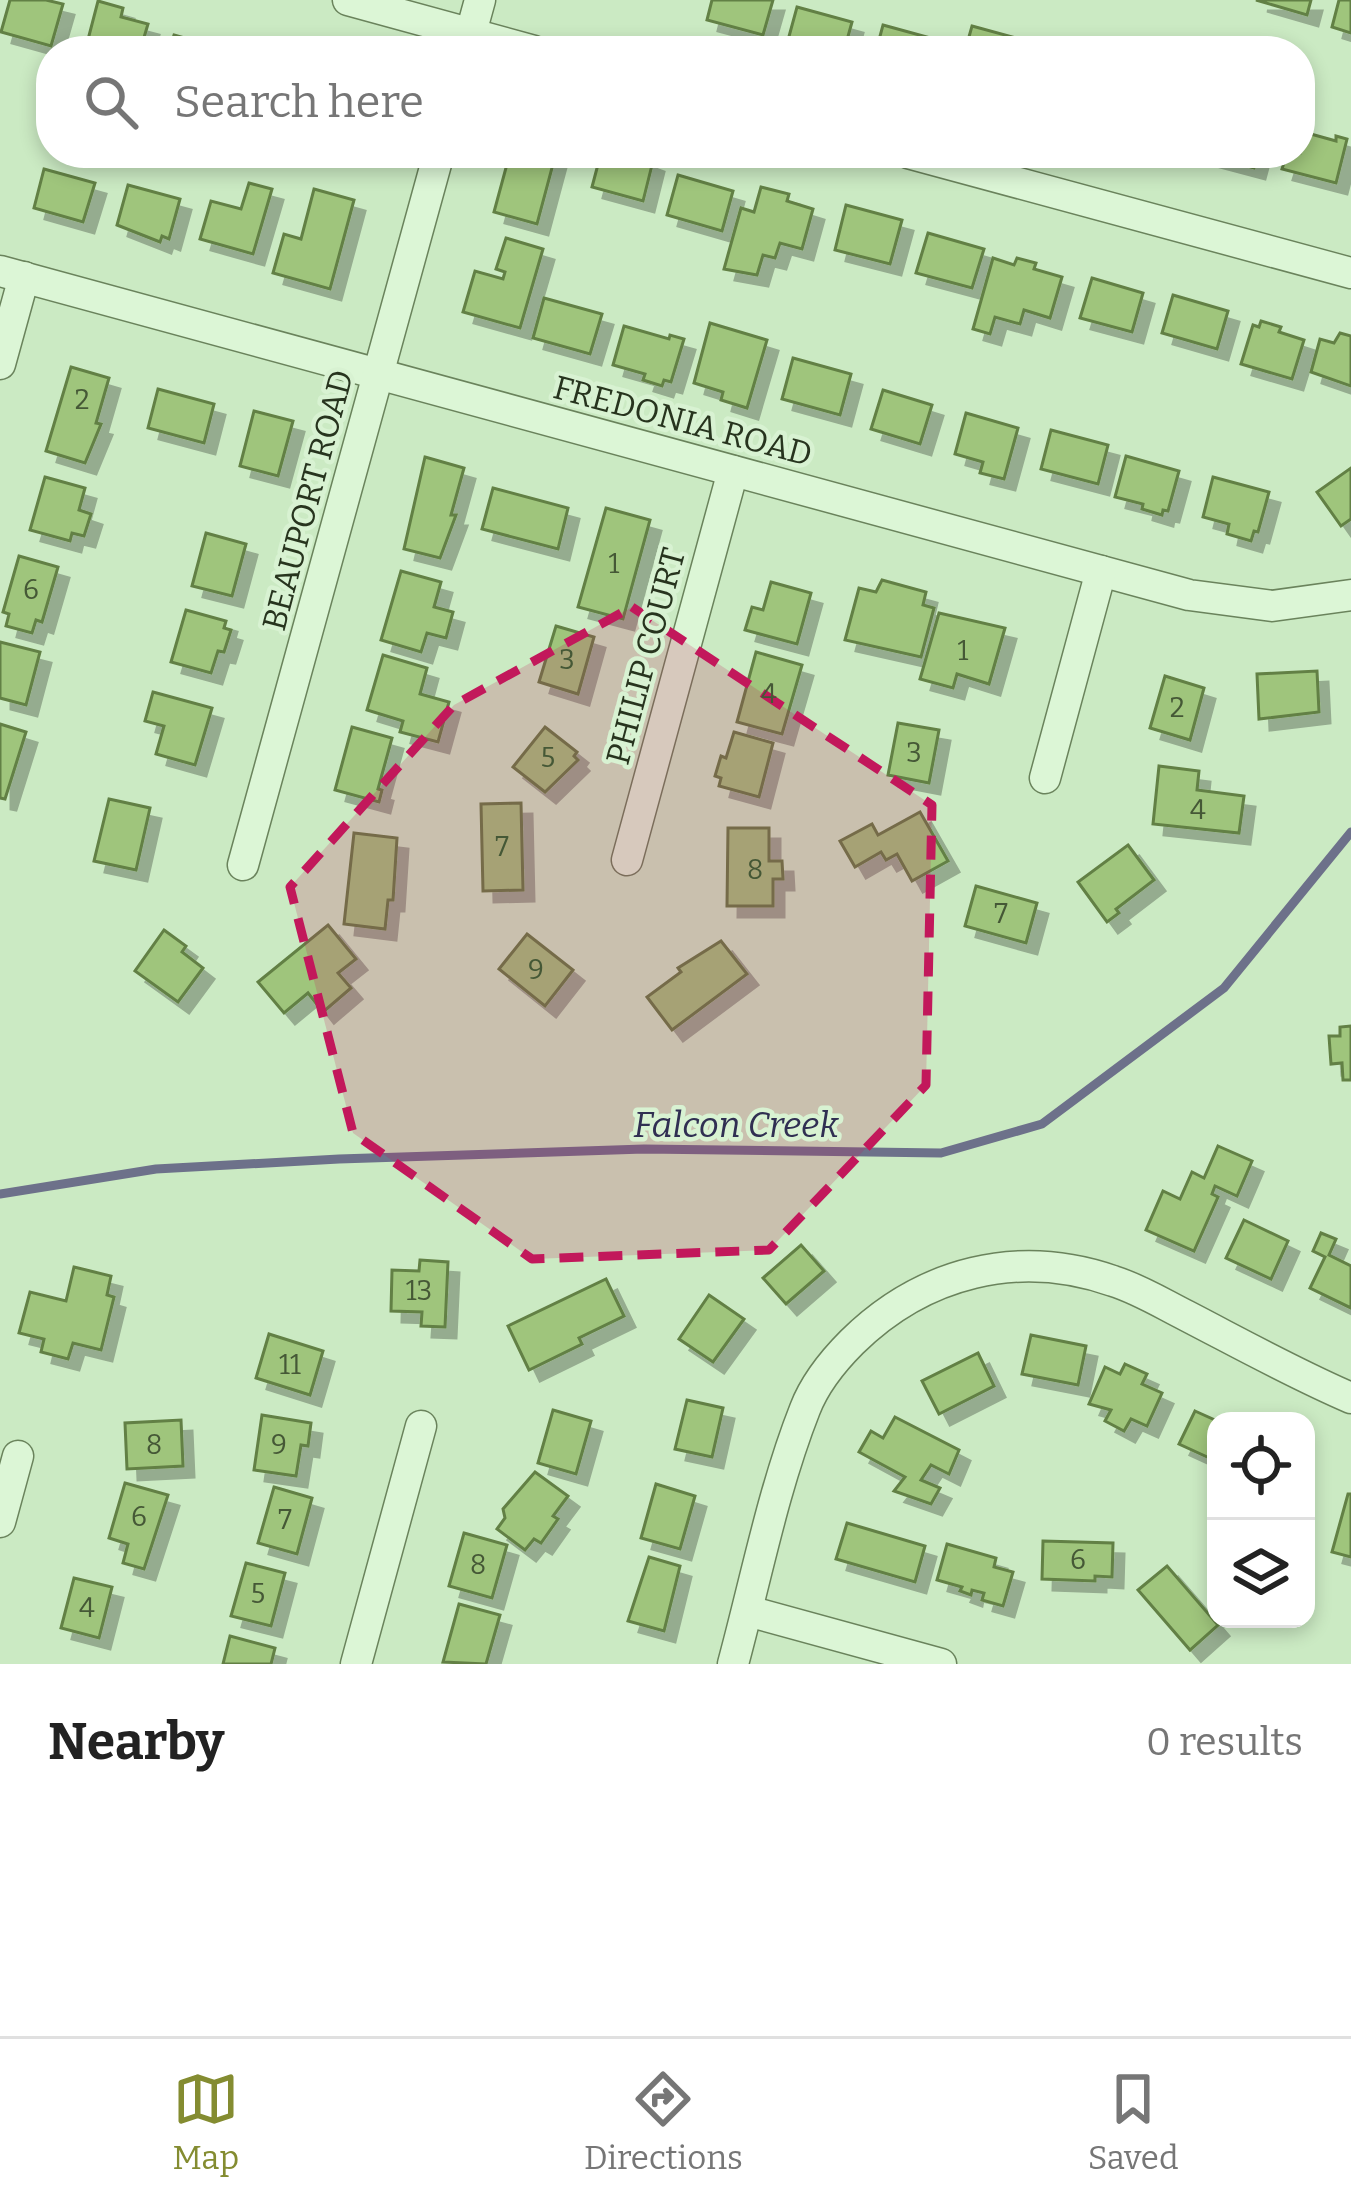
<!DOCTYPE html>
<style>
body{margin:0;font-family:Bitter,serif;background:#f2f2f2;color:#222}
.controls{position:absolute;right:36px;bottom:36px;display:grid;overflow:hidden;border-radius:24px;box-shadow:0 6px 18px #0003}
.controls button{width:108px;height:108px;display:grid;place-items:center;padding:0;border:0;border-bottom:3px solid #e0e0e0;background:#fff;color:#222;font:60px sans-serif}
.list{margin:0;padding:0;list-style:none}
h2{display:flex;justify-content:space-between;align-items:center;height:156px;margin:0;padding:0 48px;font-size:51px}
h2 small{font-size:39px;font-weight:400;color:#767676}
.icon{flex:none;width:66px;height:66px;fill:none;stroke:currentColor;stroke-width:2;stroke-linecap:round;stroke-linejoin:round}
.map{position:relative;flex:none;width:1351px;height:1664px;overflow:hidden}
.search{position:absolute;background:#fff;box-shadow:0 6px 18px #0003;left:36px;right:36px;top:36px;height:132px;display:flex;align-items:center;gap:30px;box-sizing:border-box;padding:0 42px;border-radius:48px;color:#767676;font-size:45px}
.sheet{height:372px;background:#fff}
nav{display:flex;justify-content:space-around;align-items:center;box-sizing:border-box;height:168px;border-top:3px solid #e0e0e0;background:#fff;font-size:33px;color:#767676}
nav a{display:grid;justify-items:center;gap:6px}
nav .on{color:#848c31}
.map>svg:first-child{display:block}
</style>
<div class="map">
<svg width="1351" height="1664" viewBox="0 0 1351 1664">
<defs>
<filter id="shadow"><feDropShadow dx="11" dy="11" stdDeviation="0" flood-color="#0004"/></filter>
</defs>
<rect width="100%" height="100%" fill="#cbeac3"/>
<g fill="none" stroke-linecap="round" stroke-linejoin="round">
<!-- stream -->
<polyline stroke="#6d718a" stroke-width="9" points="0,1194 156,1169 339,1159 644,1149 941,1153 1042,1124 1224,988 1351,832"/>
</g>
<!-- building -->
<g fill="#9fc57c" stroke="#628044" stroke-width="3" filter="url(#shadow)">
<polygon points="10,0 46,0 63,4 51,46 1,32"/>
<polygon points="712,0 773,0 763,35 707,20"/>
<polygon points="1256,0 1311,0 1307,15"/>
<polygon points="1339,0 1351,0 1351,33 1332,27"/>
<polygon points="98,1 123,8 121,17 148,24 140,51 85,51"/>
<polygon points="797,7 852,22 844,51 785,51"/>
<polygon points="883,25 938,40 935,51 876,51"/>
<polygon points="972,26 1038,44 1037,51 965,51"/>
<polygon points="174,35 230,51 169,51"/>
<polygon points="1300,131 1336,141 1336,136 1347,139 1336,183 1282,169 1287,153 1300,153"/>
<polygon points="510,153 556,153 537,224 494,212"/>
<polygon points="601,153 631,153 653,161 643,201 592,187"/>
<polygon points="1198,153 1258,153 1254,168"/>
<polygon points="44,169 95,183 83,222 34,208"/>
<polygon points="678,175 733,191 722,231 667,215"/>
<polygon points="249,183 272,189 253,254 200,239 211,201 241,209"/>
<polygon points="128,185 180,199 169,239 162,236 160,242 117,225"/>
<polygon points="761,187 789,194 787,201 813,209 802,249 780,243 775,258 763,255 757,275 724,269 741,208 754,212"/>
<polygon points="314,189 354,200 330,289 273,273 284,234 301,239"/>
<polygon points="846,205 902,220 890,264 835,250"/>
<polygon points="928,233 984,249 972,288 916,273"/>
<polygon points="506,238 543,249 520,328 463,312 475,271 503,279 505,272 496,269"/>
<polygon points="993,258 1014,265 1017,258 1036,263 1034,269 1062,277 1050,318 1024,310 1020,324 995,317 990,334 973,329"/>
<polygon points="1092,278 1143,293 1132,332 1080,318"/>
<polygon points="1173,295 1228,311 1217,349 1162,333"/>
<polygon points="544,298 602,314 590,354 533,338"/>
<polygon points="1261,321 1281,327 1279,332 1304,340 1292,379 1241,364 1253,325 1259,327"/>
<polygon points="710,323 767,340 747,408 721,400 723,392 694,383"/>
<polygon points="624,326 669,339 670,335 684,339 671,382 664,380 662,386 643,380 645,374 613,365"/>
<polygon points="1340,333 1351,336 1351,386 1311,372 1320,339 1334,343"/>
<polygon points="793,358 851,374 840,415 782,399"/>
<polygon points="71,367 109,378 96,423 101,424 85,463 46,451"/>
<polygon points="158,389 214,404 204,443 148,428"/>
<polygon points="883,390 932,405 920,444 871,429"/>
<polygon points="254,411 293,421 278,476 240,466"/>
<polygon points="966,413 1018,428 1004,479 980,473 983,462 955,454"/>
<polygon points="1051,430 1108,445 1098,484 1041,469"/>
<polygon points="1126,456 1179,471 1168,511 1163,510 1162,515 1142,509 1143,504 1115,497"/>
<polygon points="425,457 464,468 451,515 456,515 440,558 404,549"/>
<polygon points="1351,468 1351,519 1341,526 1317,492"/>
<polygon points="45,477 85,488 79,510 91,514 84,536 72,533 70,541 30,530"/>
<polygon points="1213,477 1269,492 1258,532 1254,531 1251,541 1227,534 1229,524 1203,517"/>
<polygon points="493,488 568,508 558,549 482,529"/>
<polygon points="606,508 650,520 623,619 578,607"/>
<polygon points="206,533 246,544 232,596 192,586"/>
<polygon points="19,556 58,567 42,622 36,620 32,633 6,626 9,614 3,612"/>
<polygon points="401,571 441,582 434,607 453,612 446,638 427,633 421,652 381,640"/>
<polygon points="882,580 926,592 923,605 934,608 921,657 845,640 859,588 876,592"/>
<polygon points="771,582 811,593 797,644 745,630 752,607 763,610"/>
<polygon points="186,610 226,621 224,628 231,630 224,652 218,651 211,673 171,662"/>
<polygon points="939,613 1005,628 989,684 957,674 953,688 920,679"/>
<polygon points="556,626 594,637 578,694 539,682"/>
<polygon points="0,642 40,652 26,705 0,698"/>
<polygon points="756,652 802,665 782,734 737,722"/>
<polygon points="383,655 427,668 420,694 449,702 438,742 400,732 403,721 367,710"/>
<polygon points="1317,671 1319,712 1259,719 1257,674"/>
<polygon points="1165,676 1204,688 1190,740 1150,728"/>
<polygon points="153,692 212,708 195,765 156,754 164,726 145,721"/>
<polygon points="898,723 939,730 929,783 888,775"/>
<polygon points="0,724 26,732 5,799 0,798"/>
<polygon points="352,727 392,738 378,789 382,790 379,802 335,790"/>
<polygon points="545,727 577,752 574,756 578,760 545,792 513,767"/>
<polygon points="734,732 773,743 759,797 719,786 721,778 715,776 721,756 726,758"/>
<polygon points="1159,766 1199,771 1197,790 1244,796 1239,833 1153,824"/>
<polygon points="109,799 150,808 136,870 94,861"/>
<polygon points="521,803 523,890 483,891 481,804"/>
<polygon points="920,812 948,861 912,881 897,854 886,860 881,852 855,867 840,841 872,824 878,835"/>
<polygon points="728,828 769,828 769,861 782,861 783,879 773,879 773,906 727,906"/>
<polygon points="354,833 397,838 393,900 388,900 385,929 344,924"/>
<polygon points="1128,845 1154,880 1116,909 1119,913 1107,922 1078,882"/>
<polygon points="976,886 1037,903 1026,943 965,926"/>
<polygon points="328,925 356,959 338,973 351,988 323,1012 308,993 284,1013 258,982"/>
<polygon points="164,930 186,946 182,952 203,968 178,1002 135,971"/>
<polygon points="527,934 573,970 545,1006 499,969"/>
<polygon points="721,941 747,974 672,1030 647,997 681,972 678,968"/>
<polygon points="1351,1026 1351,1080 1343,1080 1342,1063 1331,1064 1329,1036 1340,1036 1340,1027"/>
<polygon points="1218,1146 1252,1161 1237,1196 1215,1186 1212,1194 1218,1197 1194,1251 1146,1230 1163,1191 1180,1199 1192,1172 1204,1178"/>
<polygon points="1244,1220 1288,1241 1271,1279 1226,1258"/>
<polygon points="1321,1233 1336,1239 1329,1255 1351,1266 1351,1308 1310,1288 1325,1257 1313,1251"/>
<polygon points="801,1245 824,1271 786,1304 763,1278"/>
<polygon points="420,1260 448,1262 445,1327 421,1326 422,1312 391,1311 392,1270 419,1271"/>
<polygon points="74,1267 111,1276 107,1295 114,1297 101,1350 73,1343 68,1359 41,1352 44,1339 19,1333 30,1292 66,1301"/>
<polygon points="606,1279 624,1316 579,1338 582,1344 529,1370 508,1326"/>
<polygon points="709,1295 744,1319 713,1362 679,1339"/>
<polygon points="269,1334 323,1351 310,1395 256,1378"/>
<polygon points="1031,1335 1086,1346 1078,1385 1022,1374"/>
<polygon points="978,1353 994,1386 939,1414 922,1381"/>
<polygon points="1125,1364 1147,1374 1142,1384 1162,1393 1147,1426 1131,1419 1124,1431 1105,1421 1111,1410 1089,1404 1105,1367 1120,1374"/>
<polygon points="687,1400 723,1408 712,1457 675,1449"/>
<polygon points="553,1410 591,1421 576,1474 538,1463"/>
<polygon points="1195,1411 1217,1421 1216,1461 1179,1444"/>
<polygon points="262,1415 311,1423 308,1446 301,1445 296,1476 254,1470"/>
<polygon points="895,1417 959,1450 949,1474 931,1465 921,1480 940,1488 931,1504 894,1491 905,1477 859,1452 871,1431 883,1438"/>
<polygon points="181,1420 183,1466 127,1469 125,1423"/>
<polygon points="535,1472 568,1496 553,1516 558,1519 541,1543 534,1539 525,1550 497,1529 505,1518 503,1509"/>
<polygon points="125,1483 168,1495 144,1569 123,1563 128,1544 109,1538"/>
<polygon points="656,1484 695,1496 680,1549 641,1538"/>
<polygon points="274,1487 312,1498 297,1554 258,1543"/>
<polygon points="1348,1494 1351,1494 1351,1557 1332,1552"/>
<polygon points="847,1523 925,1546 915,1582 836,1559"/>
<polygon points="464,1533 507,1545 492,1598 449,1586"/>
<polygon points="1043,1541 1113,1543 1112,1577 1095,1576 1095,1581 1042,1579"/>
<polygon points="947,1544 996,1558 994,1567 1013,1572 1003,1606 982,1600 984,1593 972,1590 971,1595 960,1591 962,1587 937,1580"/>
<polygon points="649,1557 680,1566 664,1631 628,1621"/>
<polygon points="246,1563 285,1573 271,1626 231,1616"/>
<polygon points="1167,1566 1218,1625 1190,1650 1138,1590"/>
<polygon points="74,1578 112,1587 99,1638 61,1628"/>
<polygon points="459,1604 500,1615 486,1664 443,1662"/>
<polygon points="230,1636 275,1648 271,1664 223,1664"/>
</g>
<g fill="none" stroke-linecap="round" stroke-linejoin="round">
<defs>
<g id="minor">
<polyline points="348,0 534,51"/>
<polyline points="466,51 480,0"/>
<polyline points="908,153 1351,273"/>
<polyline points="0,271 1189,595 1272,606 1351,595"/>
<polyline points="0,364 24,277"/>
<polyline points="1045,778 1101,571"/>
<polyline points="627,860 733,471"/>
<polyline points="243,865 439,153"/>
<polyline points="0,1522 18,1456"/>
<polyline points="748,1611 941,1664"/>
<polyline points="356,1664 421,1426"/>
<path d="M733 1664C756 1579 773 1490 805 1409 815 1383 833 1361 852 1342 923 1272 1018 1248 1113 1281 1139 1289 1163 1304 1187 1316 1241 1344 1295 1374 1351 1398"/>
</g>
</defs>
<!-- minor casing -->
<use href="#minor" stroke="#6a835c" stroke-width="33"/>
<!-- minor -->
<use href="#minor" stroke="#dcf6d6" stroke-width="30"/>
</g>
<!-- marked area -->
<path fill="#c2185b" fill-opacity="0.2" stroke="#c2185b" stroke-width="9" stroke-dasharray="24 15" stroke-linejoin="round" d="M632 607 932 805 926 1085 769 1250 532 1259 353 1133 290 887 454 705Z"/>
<g text-anchor="middle" stroke-width="9" stroke-linejoin="round" paint-order="stroke">
<!-- number labels -->
<g font-size="27" fill="#455836">
<text x="82" y="409">2</text>
<text x="614" y="573">1</text>
<text x="31" y="599">6</text>
<text x="963" y="660">1</text>
<text x="567" y="669">3</text>
<text x="769" y="703">4</text>
<text x="1177" y="717">2</text>
<text x="914" y="762">3</text>
<text x="548" y="767">5</text>
<text x="1198" y="819">4</text>
<text x="502" y="856">7</text>
<text x="755" y="879">8</text>
<text x="1001" y="923">7</text>
<text x="536" y="979">9</text>
<text x="419" y="1300">13</text>
<text x="290" y="1374">11</text>
<text x="154" y="1454">8</text>
<text x="279" y="1454">9</text>
<text x="139" y="1526">6</text>
<text x="285" y="1529">7</text>
<text x="1078" y="1569">6</text>
<text x="478" y="1574">8</text>
<text x="258" y="1603">5</text>
<text x="87" y="1617">4</text>
</g>
<!-- street labels -->
<g font-size="33" fill="#27341e" stroke="#d8f2d2">
<text transform="translate(683 420) rotate(15)" y="12">FREDONIA ROAD</text>
<text transform="translate(307 500) rotate(-75)" y="12">BEAUPORT ROAD</text>
<text transform="translate(645 656) rotate(-75)" y="12">PHILIP COURT</text>
</g>
<!-- water labels -->
<g font-size="36" font-style="italic" fill="#302f52" stroke="#d8f2d2">
<text x="736" y="1137">Falcon Creek</text>
</g>
</g>
</svg>
<div class="controls">
<button><svg class="icon" aria-label="locate" viewBox="0 0 24 24"><circle cx="12" cy="12" r="6"/><path d="M12 2v4M12 18v4M2 12h4M18 12h4"/></svg></button>
<button><svg class="icon" aria-label="layers" viewBox="0 0 24 24"><path d="M12 4l9 5-9 5-9-5zM3 14l9 5 9-5"/></svg></button>
</div>
<div class="search"><svg class="icon" aria-label="search" viewBox="0 0 24 24"><circle cx="10" cy="10" r="6"/><path d="M15 15l6 6"/></svg>Search here</div>
</div>
<section class="sheet">
<h2>Nearby<small>0 results</small></h2>
<ul class="list">
</ul>
</section>
<nav>
<a class="on"><svg class="icon" aria-label="map" viewBox="0 0 24 24"><path d="M3 6l6-2 6 2 6-2v14l-6 2-6-2-6 2zM9 4v14M15 6v14"/></svg>Map</a>
<a><svg class="icon" aria-label="directions" viewBox="0 0 24 24"><path d="M12 3l9 9-9 9-9-9zM9 14v-3h6M13 9l2 2-2 2"/></svg>Directions</a>
<a><svg class="icon" aria-label="saved" viewBox="0 0 24 24"><path d="M7 4h10v16l-5-4-5 4z"/></svg>Saved</a>
</nav>
